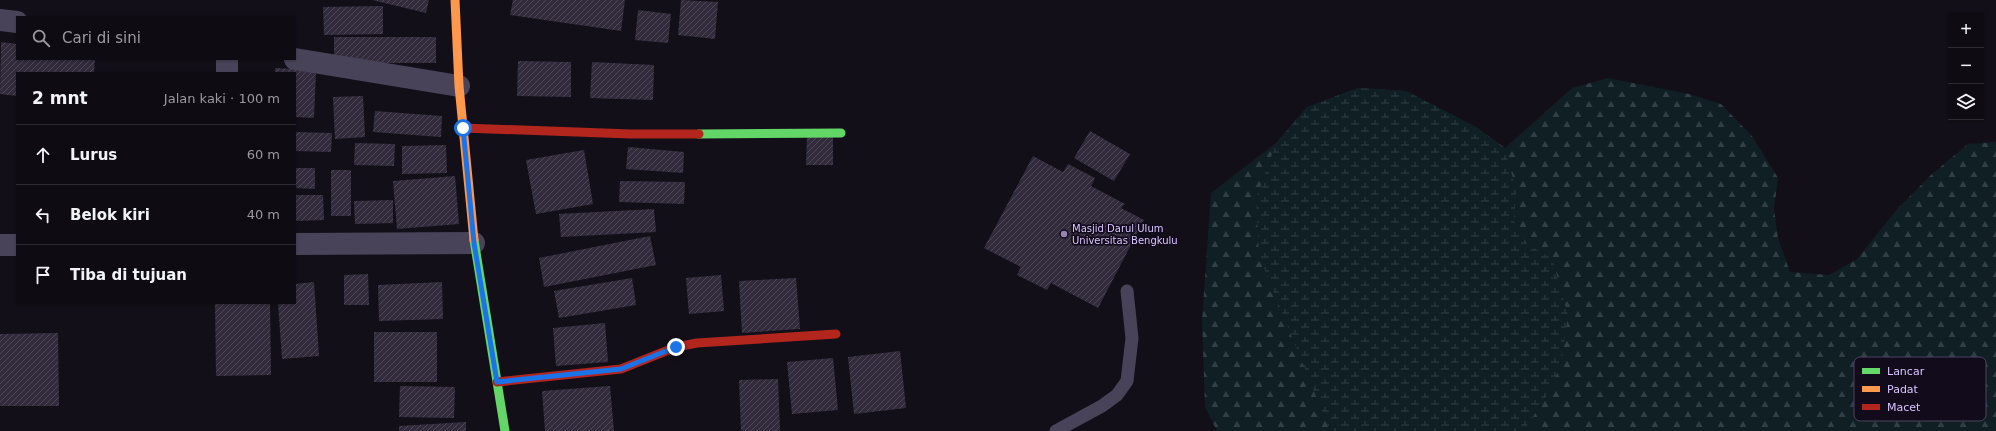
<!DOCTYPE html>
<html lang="id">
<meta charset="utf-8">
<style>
body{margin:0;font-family:"DejaVu Sans",sans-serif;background:#17141b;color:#f1f3f6}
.controls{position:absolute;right:12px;top:12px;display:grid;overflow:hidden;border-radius:0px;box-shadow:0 1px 3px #0004}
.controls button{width:36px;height:36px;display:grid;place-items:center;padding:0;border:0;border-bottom:1px solid #2e2b32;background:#0e0b12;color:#f1f3f6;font:20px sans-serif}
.stop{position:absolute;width:12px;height:12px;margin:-9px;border:3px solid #1a73e8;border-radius:50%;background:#fff}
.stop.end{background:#1a73e8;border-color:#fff;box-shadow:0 1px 4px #0008}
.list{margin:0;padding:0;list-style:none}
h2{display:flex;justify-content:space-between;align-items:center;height:52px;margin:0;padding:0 16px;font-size:17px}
h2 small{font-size:13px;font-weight:400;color:#9b9b9f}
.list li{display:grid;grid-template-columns:26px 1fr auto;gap:12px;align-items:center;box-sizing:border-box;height:60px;padding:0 16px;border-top:1px solid #2e2b32}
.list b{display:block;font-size:15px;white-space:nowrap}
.list em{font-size:13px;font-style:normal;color:#9b9b9f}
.icon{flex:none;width:22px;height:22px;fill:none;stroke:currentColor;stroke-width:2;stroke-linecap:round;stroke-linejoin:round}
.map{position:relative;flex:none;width:1996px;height:431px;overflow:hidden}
.search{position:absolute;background:#0e0b12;box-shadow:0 1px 3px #0004;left:16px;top:16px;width:280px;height:44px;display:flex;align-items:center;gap:10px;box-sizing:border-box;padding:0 14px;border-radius:0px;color:#9b9b9f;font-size:15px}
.panel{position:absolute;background:#0e0b12;box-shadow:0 1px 3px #0004;left:16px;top:72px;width:280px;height:232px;border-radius:0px}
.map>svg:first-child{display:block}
</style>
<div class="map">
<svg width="1996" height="431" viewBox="0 0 1996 431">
<defs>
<pattern id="forest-firs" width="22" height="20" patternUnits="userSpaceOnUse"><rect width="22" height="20" fill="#0f1f24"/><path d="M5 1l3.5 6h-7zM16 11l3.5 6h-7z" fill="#313e45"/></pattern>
<pattern id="wetland-marsh" width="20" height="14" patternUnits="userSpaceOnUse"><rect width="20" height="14" fill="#0f1f24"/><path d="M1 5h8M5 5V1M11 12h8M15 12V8" fill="none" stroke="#313e45"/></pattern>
<pattern id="building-hatch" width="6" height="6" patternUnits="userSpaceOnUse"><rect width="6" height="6" fill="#322b3c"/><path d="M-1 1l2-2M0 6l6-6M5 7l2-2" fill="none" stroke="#4f4859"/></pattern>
</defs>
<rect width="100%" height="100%" fill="#130f18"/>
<!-- forest -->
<polygon fill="url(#forest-firs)" points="1608,78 1689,94 1721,104 1752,136 1778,178 1774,209 1778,238 1790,272 1829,275 1857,259 1898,208 1933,173 1968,144 1996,142 1996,431 1217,431 1205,407 1202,321 1211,193 1276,143 1307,107 1358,88 1406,91 1476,127 1505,148 1572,88"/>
<!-- wetland -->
<polygon fill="url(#wetland-marsh)" points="1358,88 1406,91 1476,127 1505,149 1516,190 1514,222 1528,245 1552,258 1568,315 1561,365 1544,401 1523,431 1330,431 1259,256 1256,199 1276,143 1307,107"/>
<!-- building -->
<g fill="url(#building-hatch)">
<polygon points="372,0 429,0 426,13"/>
<polygon points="513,0 625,0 621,31 510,15"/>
<polygon points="681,0 718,2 715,39 678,35"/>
<polygon points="383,6 383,34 324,35 323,7"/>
<polygon points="638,10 671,14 668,43 635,40"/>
<rect x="334" y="37" width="102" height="26"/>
<polygon points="1,42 17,44 17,59 95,59 94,73 17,73 17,96 0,94"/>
<polygon points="518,61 571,62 571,97 517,96"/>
<polygon points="592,62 654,65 653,100 590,98"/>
<polygon points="275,68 316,70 314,118 295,117 295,73 275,73"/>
<polygon points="363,96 365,137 335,139 333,97"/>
<polygon points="375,111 442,116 441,137 373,132"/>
<polygon points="1090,131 1130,154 1114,181 1074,158"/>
<polygon points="295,132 332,133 331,152 295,151"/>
<polygon points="807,136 833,137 833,165 806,165"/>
<polygon points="355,143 395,144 394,166 354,165"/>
<polygon points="446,145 447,173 402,174 402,146"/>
<polygon points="628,147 684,152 683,173 626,169"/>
<polygon points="584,150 593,204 536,214 526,160"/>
<polygon points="1033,156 1063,172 1068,164 1095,178 1091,186 1125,204 1121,208 1144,220 1098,308 1051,283 1047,290 1017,275 1021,267 984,248"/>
<polygon points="295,168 315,168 315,189 295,188"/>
<rect x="331" y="170" width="20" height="46"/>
<polygon points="455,176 459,224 397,229 393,181"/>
<polygon points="620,181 685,182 684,204 619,202"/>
<polygon points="295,195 323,195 324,220 295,221"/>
<polygon points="393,200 393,223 355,224 354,201"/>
<polygon points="654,209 656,232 561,237 559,214"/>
<polygon points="650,236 656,265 544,287 539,258"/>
<polygon points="368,274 369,305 344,305 344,275"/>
<polygon points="721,275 724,311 689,314 686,278"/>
<polygon points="632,278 636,305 559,318 554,291"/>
<polygon points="796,278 800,329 742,333 739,281"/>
<polygon points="314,282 319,356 282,359 278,303 295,303 295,284"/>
<polygon points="442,282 443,319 379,321 378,285"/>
<polygon points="215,303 270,303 271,375 216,376"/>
<polygon points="605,323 608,362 556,366 553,328"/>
<rect x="374" y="332" width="63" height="50"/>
<polygon points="58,333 59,406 0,406 0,334"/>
<polygon points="900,351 906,408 854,414 848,357"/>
<polygon points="833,358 838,410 792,414 787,362"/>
<polygon points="778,379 780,431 741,431 739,380"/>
<polygon points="400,386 455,387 454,418 399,417"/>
<polygon points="610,386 614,431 545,431 542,391"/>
<polygon points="466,422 466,431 399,431 399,426"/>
</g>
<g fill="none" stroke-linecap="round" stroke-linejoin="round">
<!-- lane -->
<polyline stroke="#494359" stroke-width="13" points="1056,431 1102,406 1117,395 1127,381 1132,338 1127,291"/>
<!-- street -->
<g stroke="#494359" stroke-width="22">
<polyline points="0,20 17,22"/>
<polyline points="227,59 227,73"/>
<polyline points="295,59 459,86"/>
<polyline points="295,244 474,243"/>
<polyline points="0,245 17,245"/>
</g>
<!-- fast -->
<g stroke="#63d668" stroke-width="9">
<polyline points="699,134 841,133"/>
<polyline points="474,240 505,431"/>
</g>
<!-- slow -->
<polyline stroke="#ff974d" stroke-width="9" points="455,0 459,86 474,240"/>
<!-- jam -->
<g stroke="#b3261e" stroke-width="9">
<polyline points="463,128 631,134 699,134"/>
<polyline points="497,382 621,369 676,347 697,343 836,334"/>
</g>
</g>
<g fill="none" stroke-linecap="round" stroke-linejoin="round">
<!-- route -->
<polyline stroke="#1a73e8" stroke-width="5" points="463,128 474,243 497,382 621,369 676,347"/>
</g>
<!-- markers -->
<circle fill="#9486ae" stroke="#120b1c" stroke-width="1.5" cx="1064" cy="234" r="4"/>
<g text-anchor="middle" stroke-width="3.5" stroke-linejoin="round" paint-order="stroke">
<!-- poi labels -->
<g font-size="10" fill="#dac6ff" stroke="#120b1c" text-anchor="start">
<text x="1072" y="232">Masjid Darul Ulum<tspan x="1072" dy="12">Universitas Bengkulu</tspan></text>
</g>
</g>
<!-- legend -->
<rect x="1854" y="357" width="132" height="64" rx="6" fill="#120b1c" stroke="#4e4360" stroke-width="1"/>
<rect x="1862" y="368" width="18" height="6" fill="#63d668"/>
<rect x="1862" y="386" width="18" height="6" fill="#ff974d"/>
<rect x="1862" y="404" width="18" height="6" fill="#b3261e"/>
<g font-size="11" fill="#dac6ff">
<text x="1887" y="375">Lancar</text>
<text x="1887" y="393">Padat</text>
<text x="1887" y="411">Macet</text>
</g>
</svg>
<div class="controls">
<button>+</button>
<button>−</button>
<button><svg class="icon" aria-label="layers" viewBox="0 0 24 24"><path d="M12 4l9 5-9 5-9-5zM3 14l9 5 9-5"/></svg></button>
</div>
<div class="stop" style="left:463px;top:128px"></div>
<div class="stop end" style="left:676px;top:347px"></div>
<div class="search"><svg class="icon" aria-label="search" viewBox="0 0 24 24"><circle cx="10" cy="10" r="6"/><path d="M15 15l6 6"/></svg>Cari di sini</div>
<section class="panel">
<h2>2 mnt<small>Jalan kaki · 100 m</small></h2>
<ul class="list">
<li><svg class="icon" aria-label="ahead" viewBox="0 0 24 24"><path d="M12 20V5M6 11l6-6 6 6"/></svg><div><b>Lurus</b></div><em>60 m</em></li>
<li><svg class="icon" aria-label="left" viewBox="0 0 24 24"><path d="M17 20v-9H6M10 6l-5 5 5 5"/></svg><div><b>Belok kiri</b></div><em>40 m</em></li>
<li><svg class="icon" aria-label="arrive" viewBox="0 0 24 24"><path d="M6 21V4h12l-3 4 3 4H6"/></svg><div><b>Tiba di tujuan</b></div></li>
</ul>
</section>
</div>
